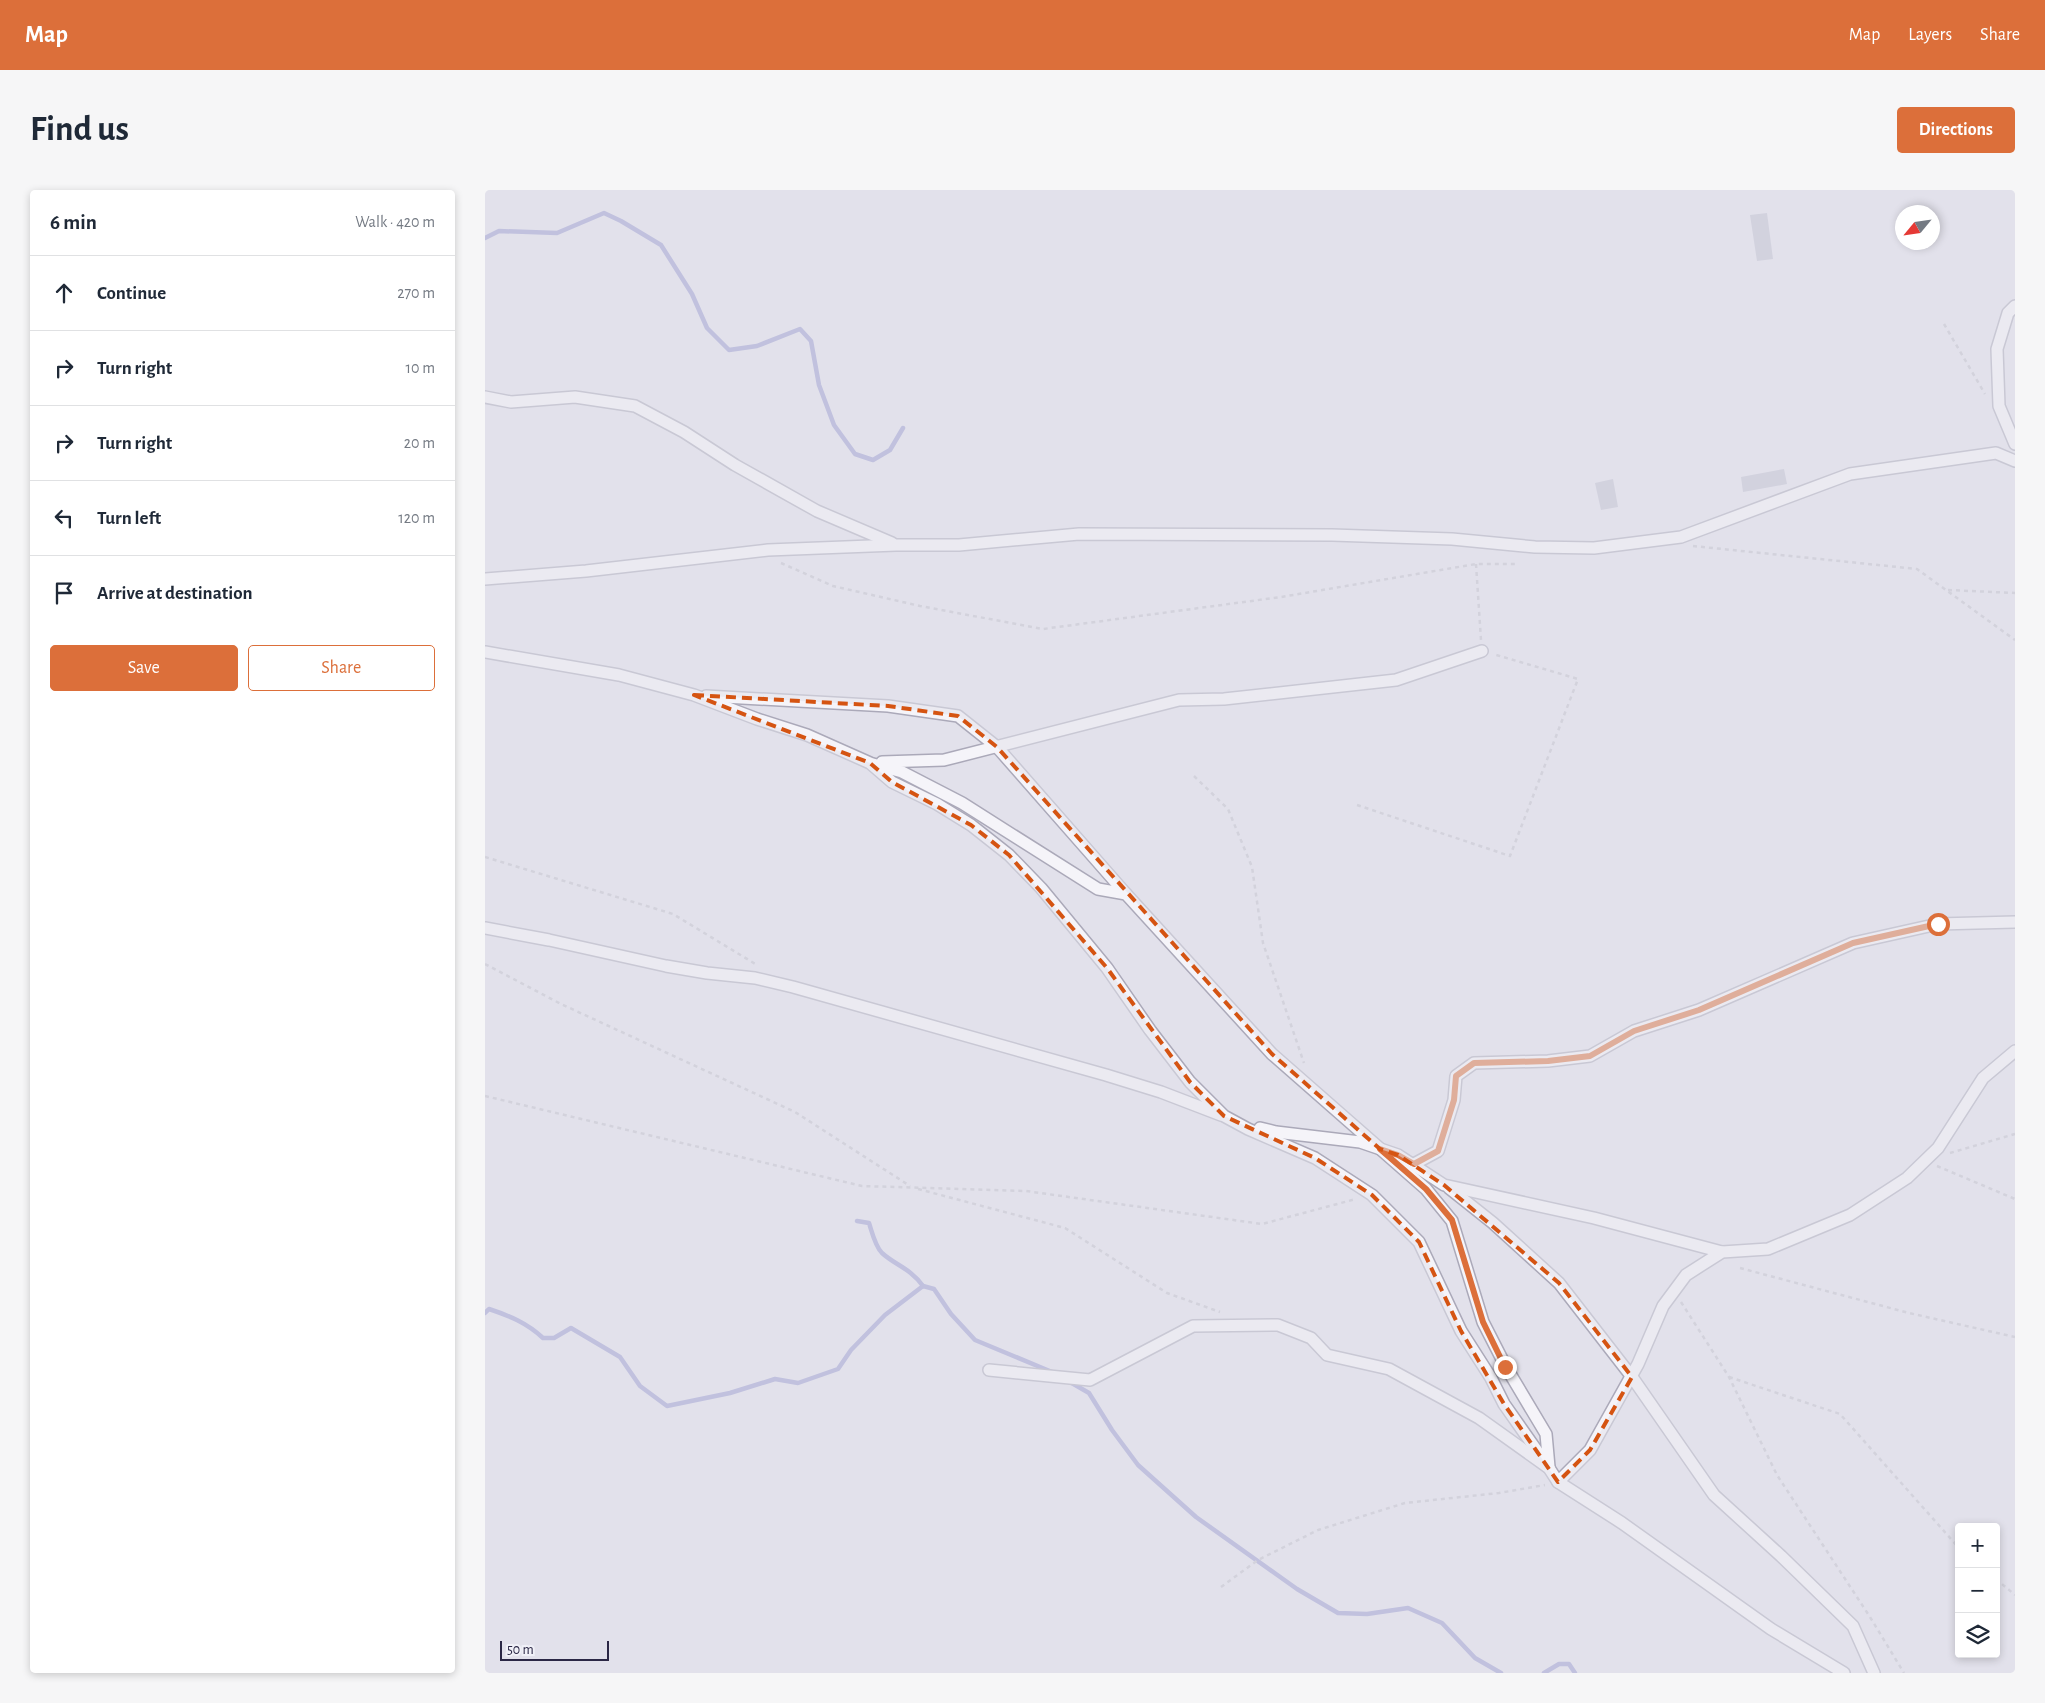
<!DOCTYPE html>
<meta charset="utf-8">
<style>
body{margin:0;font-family:"Alegreya Sans",sans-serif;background:#f6f6f7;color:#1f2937}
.controls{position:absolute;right:15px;bottom:15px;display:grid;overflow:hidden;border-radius:5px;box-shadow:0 2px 8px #0003}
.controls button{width:45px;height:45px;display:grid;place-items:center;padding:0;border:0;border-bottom:1px solid #e0e1e3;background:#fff;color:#1f2937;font:25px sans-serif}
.compass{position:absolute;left:1410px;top:15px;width:45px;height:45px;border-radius:50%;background:#fff;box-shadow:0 2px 8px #0003;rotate:241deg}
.scale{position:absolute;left:15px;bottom:12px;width:109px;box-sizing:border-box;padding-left:5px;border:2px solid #2b2745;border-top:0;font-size:14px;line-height:18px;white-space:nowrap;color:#2b2745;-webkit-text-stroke:4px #f1f1f8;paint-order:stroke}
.stop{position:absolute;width:15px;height:15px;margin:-11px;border:4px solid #dc6f3a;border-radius:50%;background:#fff}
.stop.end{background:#dc6f3a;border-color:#fff;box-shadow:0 1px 5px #0008}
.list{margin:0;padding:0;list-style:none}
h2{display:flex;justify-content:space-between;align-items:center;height:65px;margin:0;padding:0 20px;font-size:21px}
h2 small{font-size:16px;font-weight:400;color:#747a83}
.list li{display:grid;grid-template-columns:32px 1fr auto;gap:15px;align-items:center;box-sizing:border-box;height:75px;padding:0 20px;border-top:1px solid #e0e1e3}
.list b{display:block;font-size:19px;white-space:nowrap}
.list em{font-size:16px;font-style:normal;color:#747a83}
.actions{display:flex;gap:10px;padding:15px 20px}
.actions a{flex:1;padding:11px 0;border:1px solid #dc6f3a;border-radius:5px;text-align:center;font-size:18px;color:#dc6f3a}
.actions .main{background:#dc6f3a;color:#fff}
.icon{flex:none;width:28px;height:28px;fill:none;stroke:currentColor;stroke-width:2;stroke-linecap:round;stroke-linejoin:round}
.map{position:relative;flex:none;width:1530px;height:1483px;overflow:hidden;border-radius:5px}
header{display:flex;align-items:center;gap:30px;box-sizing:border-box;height:70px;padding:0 25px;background:#dc6f3a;color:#fff}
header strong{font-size:24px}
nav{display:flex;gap:28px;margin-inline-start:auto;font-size:18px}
.intro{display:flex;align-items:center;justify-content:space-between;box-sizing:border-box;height:120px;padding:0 30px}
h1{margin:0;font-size:35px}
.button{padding:12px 22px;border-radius:5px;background:#dc6f3a;color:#fff;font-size:18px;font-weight:700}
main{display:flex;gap:30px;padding:0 30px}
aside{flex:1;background:#fff;border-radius:5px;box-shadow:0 2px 8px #0003}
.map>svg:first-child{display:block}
</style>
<header>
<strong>Map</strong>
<nav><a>Map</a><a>Layers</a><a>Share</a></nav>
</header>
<div class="intro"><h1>Find us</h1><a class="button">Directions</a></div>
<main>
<aside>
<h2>6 min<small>Walk · 420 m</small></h2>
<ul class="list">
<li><svg class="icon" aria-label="ahead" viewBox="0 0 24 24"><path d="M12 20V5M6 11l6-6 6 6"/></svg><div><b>Continue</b></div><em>270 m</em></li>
<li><svg class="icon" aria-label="right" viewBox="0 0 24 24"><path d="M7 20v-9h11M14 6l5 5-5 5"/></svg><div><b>Turn right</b></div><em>10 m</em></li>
<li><svg class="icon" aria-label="right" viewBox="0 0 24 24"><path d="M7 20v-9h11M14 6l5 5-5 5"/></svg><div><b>Turn right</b></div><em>20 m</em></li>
<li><svg class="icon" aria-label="left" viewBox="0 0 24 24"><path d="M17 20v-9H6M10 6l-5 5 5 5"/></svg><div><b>Turn left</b></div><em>120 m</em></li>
<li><svg class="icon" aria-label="arrive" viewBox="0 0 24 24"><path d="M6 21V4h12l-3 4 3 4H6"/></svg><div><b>Arrive at destination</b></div></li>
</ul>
<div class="actions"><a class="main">Save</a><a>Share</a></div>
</aside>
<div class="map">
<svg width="1530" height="1483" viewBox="0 0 1530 1483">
<rect width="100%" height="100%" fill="#e2e1eb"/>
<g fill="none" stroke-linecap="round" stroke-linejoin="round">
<!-- stream -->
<g stroke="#9999cf" stroke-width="4.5">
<polyline points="0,48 14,41 72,43 119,23 136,31 176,55 207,104 222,138 244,160 272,156 315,139 326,151 334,195 349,235 370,264 388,270 405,260 418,238"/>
<path d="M372 1031 384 1033C387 1042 390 1056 397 1063 410 1075 425 1078 438 1096"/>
<path d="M0 1123 4 1119C25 1126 42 1133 58 1148H69L86 1138 135 1167 155 1196 182 1216 245 1203 290 1189 313 1193 353 1179 366 1160 400 1125 438 1096 449 1099 466 1124 490 1150 567 1182"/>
<polyline points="585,1192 604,1203 627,1240 653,1275 711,1327 812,1399 853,1423 882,1424 923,1418 957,1433 990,1468 1016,1483"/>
<polyline points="1059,1483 1074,1474 1084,1474 1090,1483"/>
</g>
</g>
<!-- building -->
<g fill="#bfbecf">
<polygon points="1282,23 1288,69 1272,71 1265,25"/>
<polygon points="1299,279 1302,294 1258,302 1256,287"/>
<polygon points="1128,289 1133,317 1116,320 1110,293"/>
</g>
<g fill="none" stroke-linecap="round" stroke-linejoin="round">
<defs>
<g id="minor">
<polyline points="1530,116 1523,123 1512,159 1514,216 1530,254"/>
<polyline points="0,207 26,212 90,207 150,216 199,242 250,275 332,321 407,353"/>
<polyline points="0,389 101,381 283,360 411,355 474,355 594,344 847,345 967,349 1050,357 1109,358 1196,347 1365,284 1511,263 1530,271"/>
<polyline points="0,462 134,485 209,505 272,529 322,545 385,573 407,592 452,614 486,635 524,665 556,698 622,778 665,840 705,892 739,926 763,939 830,968 887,1005 934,1052 976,1141 1006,1188 1019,1214 1064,1278"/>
<polyline points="221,506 403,516 473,526 512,557 641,704"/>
<polyline points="397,572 459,570 694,510 739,509 911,490 997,461"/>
<polyline points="388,574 417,582 477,613 613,699 641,704 787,864 941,999 967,1031 998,1132 1021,1177 1061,1244 1064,1277"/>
<polyline points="0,738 64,750 181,776 222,783 270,788 308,797 621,885 676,902 736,925"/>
<polyline points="775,938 791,942 875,952 913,965 959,995 1109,1028 1237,1062"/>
<polyline points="929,974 953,961 969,910 971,886 989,873 1063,871 1105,866 1149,841 1214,820 1368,753 1453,734 1530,732"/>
<polyline points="964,998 1008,1033 1074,1093 1147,1187 1229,1305 1296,1366 1368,1436 1389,1483"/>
<polyline points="504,1180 605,1190 708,1136 793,1135 826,1148 842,1165 904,1179 994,1228 1064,1278 1073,1292 1137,1333 1286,1439 1359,1483"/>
<polyline points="1073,1292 1105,1260 1153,1174 1178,1116 1201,1085 1237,1062 1283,1059 1365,1025 1422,988 1453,958 1498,888 1530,861"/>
</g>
</defs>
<!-- minor casing -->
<use href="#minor" stroke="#aba9b9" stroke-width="14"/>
<!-- path -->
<g stroke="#c0bfca" stroke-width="2.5" stroke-dasharray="4 4" stroke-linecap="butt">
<polyline points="1459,134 1500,204"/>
<polyline points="1208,356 1432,379 1530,450"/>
<polyline points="296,373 348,396 435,416 558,439 796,407 991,374 1030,374"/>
<polyline points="991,374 996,450"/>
<polyline points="1463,400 1530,403"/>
<polyline points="709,586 743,619 767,677 778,753 819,873"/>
<polyline points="872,615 1025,666 1093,489 1008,464"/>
<polyline points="0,667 188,724 272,775"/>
<polyline points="0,774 76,814 310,922 425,996"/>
<polyline points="0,906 377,996 541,1001 777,1034 871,1009"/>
<polyline points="1465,963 1530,944"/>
<polyline points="1452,976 1530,1009"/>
<polyline points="433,999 580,1038 682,1103 735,1122"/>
<polyline points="1255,1078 1424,1123 1530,1147"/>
<polyline points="1196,1112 1244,1187 1292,1285 1385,1427 1419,1483"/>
<polyline points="1244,1187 1355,1224 1474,1358"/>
<polyline points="1511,1389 1530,1405"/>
<polyline points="736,1397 773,1370 833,1340 920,1313 1014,1303 1060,1295"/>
</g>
<!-- minor -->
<use href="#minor" stroke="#f5f4f9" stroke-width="11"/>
</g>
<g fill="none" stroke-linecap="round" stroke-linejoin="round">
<!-- route -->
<polyline stroke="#dc6f3a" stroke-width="6" points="1020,1177 998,1132 967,1030 941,999 895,959 913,965 929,974 953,961 969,910 971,886 989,873 1063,871 1105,866 1149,841 1214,820 1368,753 1453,734"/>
</g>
<!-- marked area -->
<path d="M0 0H1530V1483H0ZM209 505 403 516 473 526 512 557 787 864 895 959 913 965 959 995 1074 1093 1147 1187 1105 1260 1073 1292 1019 1214 976 1141 934 1052 887 1005 830 968 739 926 705 892 622 778 524 665 486 635 407 592 385 573Z" fill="#e2e1eb" fill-opacity=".55" fill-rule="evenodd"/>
<path fill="none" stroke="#d55412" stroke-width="4" stroke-dasharray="10 6" stroke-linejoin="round" d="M209 505 403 516 473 526 512 557 787 864 895 959 913 965 959 995 1074 1093 1147 1187 1105 1260 1073 1292 1019 1214 976 1141 934 1052 887 1005 830 968 739 926 705 892 622 778 524 665 486 635 407 592 385 573Z"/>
</svg>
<div class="controls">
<button>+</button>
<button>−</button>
<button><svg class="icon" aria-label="layers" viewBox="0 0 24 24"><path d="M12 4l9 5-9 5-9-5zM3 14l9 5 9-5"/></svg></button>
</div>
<svg class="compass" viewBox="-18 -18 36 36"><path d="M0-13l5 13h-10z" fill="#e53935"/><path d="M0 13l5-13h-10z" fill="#747a83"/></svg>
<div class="scale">50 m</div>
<div class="stop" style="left:1453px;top:734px"></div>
<div class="stop end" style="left:1020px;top:1177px"></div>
</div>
</main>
